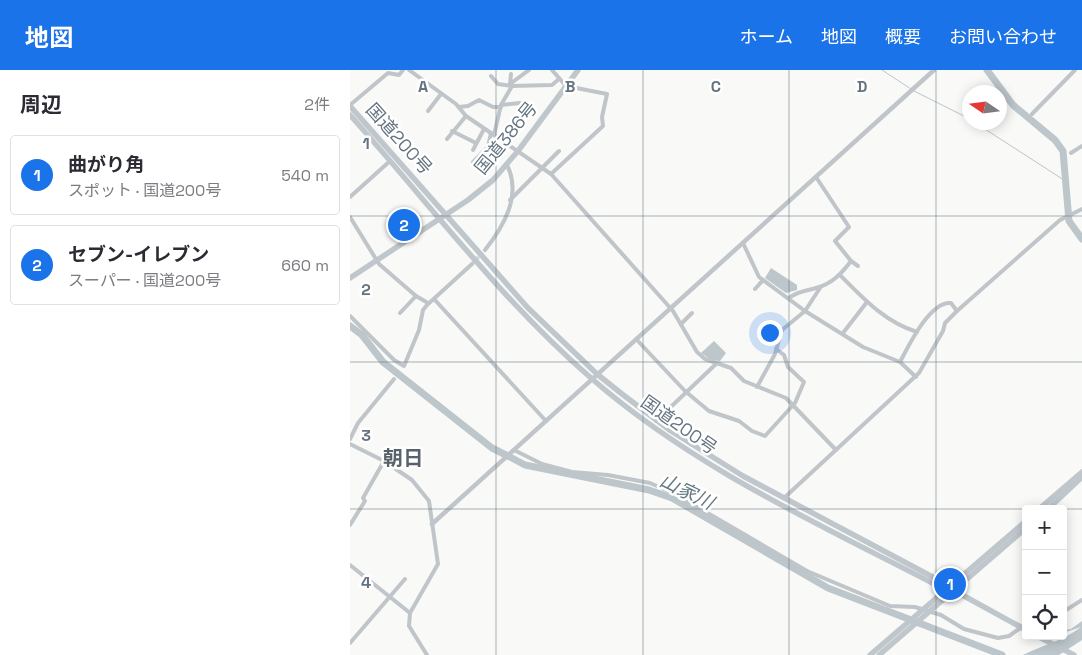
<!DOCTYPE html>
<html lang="ja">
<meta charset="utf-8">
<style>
body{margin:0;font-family:"Space Grotesk","Noto Sans JP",sans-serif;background:#f7f7f7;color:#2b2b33}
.controls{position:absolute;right:15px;bottom:15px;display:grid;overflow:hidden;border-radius:5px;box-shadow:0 2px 12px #0003}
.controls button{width:45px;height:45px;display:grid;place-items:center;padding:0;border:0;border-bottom:1px solid #e1e1e2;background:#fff;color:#2b2b33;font:25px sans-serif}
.compass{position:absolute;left:612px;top:15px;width:45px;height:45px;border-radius:50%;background:#fff;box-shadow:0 2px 12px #0003;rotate:283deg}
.you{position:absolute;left:419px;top:262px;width:18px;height:18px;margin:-12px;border:4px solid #fff;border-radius:50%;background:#1a73e8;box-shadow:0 0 0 8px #1a73e833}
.badge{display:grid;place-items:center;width:32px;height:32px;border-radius:50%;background:#1a73e8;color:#fff;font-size:16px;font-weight:700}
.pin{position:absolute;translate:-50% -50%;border:2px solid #fff;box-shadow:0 1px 5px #0006}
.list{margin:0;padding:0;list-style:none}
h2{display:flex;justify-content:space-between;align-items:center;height:65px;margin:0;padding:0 20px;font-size:21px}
h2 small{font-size:16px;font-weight:400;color:#7c7c81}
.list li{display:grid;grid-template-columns:32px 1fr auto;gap:15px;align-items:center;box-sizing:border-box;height:80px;margin:0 10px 10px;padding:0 10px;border:1px solid #e1e1e2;border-radius:5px}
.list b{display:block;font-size:19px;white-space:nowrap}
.list p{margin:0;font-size:16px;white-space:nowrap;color:#7c7c81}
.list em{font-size:16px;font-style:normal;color:#7c7c81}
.icon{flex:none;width:28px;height:28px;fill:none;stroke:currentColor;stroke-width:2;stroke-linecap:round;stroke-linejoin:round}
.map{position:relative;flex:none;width:732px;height:585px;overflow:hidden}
header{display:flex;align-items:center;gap:30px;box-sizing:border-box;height:70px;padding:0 25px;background:#1a73e8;color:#fff}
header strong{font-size:24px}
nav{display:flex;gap:28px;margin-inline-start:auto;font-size:18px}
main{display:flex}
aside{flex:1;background:#fff}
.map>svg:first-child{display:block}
</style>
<header>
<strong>地図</strong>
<nav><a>ホーム</a><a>地図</a><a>概要</a><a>お問い合わせ</a></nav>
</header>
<main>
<aside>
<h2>周辺<small>2件</small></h2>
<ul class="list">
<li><span class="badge">1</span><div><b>曲がり角</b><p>スポット · 国道200号</p></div><em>540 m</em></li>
<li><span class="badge">2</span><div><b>セブン-イレブン</b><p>スーパー · 国道200号</p></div><em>660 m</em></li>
</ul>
</aside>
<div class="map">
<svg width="732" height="585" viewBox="0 0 732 585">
<rect width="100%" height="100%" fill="#f9f9f7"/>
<!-- water -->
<g fill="#bcc6cb">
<polygon points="421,198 447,215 447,220 436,223 415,208"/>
<polygon points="364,271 376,283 370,291 361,290 351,283"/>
<path d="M732 551V570L709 585H673C692 575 713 571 731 557L713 563V560L721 559Z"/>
</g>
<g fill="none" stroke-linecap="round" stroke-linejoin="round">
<!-- stream -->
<g stroke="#bcc6cb" stroke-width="1">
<polyline points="532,0 561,19"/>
<polyline points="564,21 620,49"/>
<polyline points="624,52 717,112"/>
</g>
<!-- river -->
<g stroke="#bcc6cb" stroke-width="7">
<polyline points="637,0 663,35 705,70 713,81 719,151 732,169"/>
<polyline points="0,256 12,265 33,292 142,378 160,387 175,395 299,420 322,428 478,518 652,585"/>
</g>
<!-- minor-tunnel -->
<polyline stroke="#d4d8da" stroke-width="4" stroke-dasharray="4 2" stroke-linecap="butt" points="122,194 135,180"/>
<!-- minor -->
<g stroke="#c0c5c9" stroke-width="4">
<polyline points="59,0 106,34 116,46 201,104 323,241 347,282 355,289 381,298 394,311 436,328 486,380"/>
<polyline points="141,6 148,14 162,16"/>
<polyline points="160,14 179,0"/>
<polyline points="160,14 161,4"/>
<polyline points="0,35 38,3 49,5 53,0"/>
<polyline points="151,35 170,33"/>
<polyline points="109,37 118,36 129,30 143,37 151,37"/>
<polyline points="78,41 91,24"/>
<polyline points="682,44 725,0"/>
<polyline points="102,61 126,73"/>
<polyline points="144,65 151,35 162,16 202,15 209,9"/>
<polyline points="97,69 116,46"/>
<polyline points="123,80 134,59"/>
<polyline points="721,83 732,76"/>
<polyline points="123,92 138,77 141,63"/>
<polyline points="201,104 253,56 252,47 257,24 216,16 202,0"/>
<polyline points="0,127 40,91"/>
<polyline points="160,130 209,81"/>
<polyline points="0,147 29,194 66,226 78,233"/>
<polyline points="393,173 409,207 455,241 513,277 550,292 566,307"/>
<path d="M135 180C154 156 172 125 157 95"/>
<polyline points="501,191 508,196"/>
<path d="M491 206C514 229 535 252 567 262"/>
<polyline points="405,219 413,210"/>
<path d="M439 228C448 221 456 221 466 218 482 214 492 203 501 191L485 171 499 157 466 107"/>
<polyline points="84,229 196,351"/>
<polyline points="50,243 66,226"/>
<polyline points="0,246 44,290 54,296 69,260 73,240 77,235 122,194"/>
<polyline points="331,254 342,243"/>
<polyline points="493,263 517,232"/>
<polyline points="286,269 335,321 359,341 389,351 402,361 415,366 445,333 454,312 438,297 434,285 426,279"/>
<path d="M550 292C559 275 580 231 601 233L607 241"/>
<polyline points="407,317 425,284 432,260 455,241 470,218"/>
<polyline points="306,351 366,294"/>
<polyline points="0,369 8,353 44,309"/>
<polyline points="0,374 34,391 62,410 79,431 88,494 60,543 59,556 77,585"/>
<polyline points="164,380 192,394 222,402 258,405 300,413 325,424 457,501 540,536 565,537 591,545 614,559 648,568 659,566 676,554"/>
<polyline points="434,428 569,303 593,261 595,253 607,241 710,150 732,139"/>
<polyline points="0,455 15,431 13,428 34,391"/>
<polyline points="0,495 60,543"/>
<polyline points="713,542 732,530"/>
<polyline points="0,573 55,509"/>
</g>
<!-- tertiary -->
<polyline stroke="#c0c5c9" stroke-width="4.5" points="82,454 584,0"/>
<!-- primary -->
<g stroke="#c0c7cc" stroke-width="5.5">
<polyline points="689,439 732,402"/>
<polyline points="698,439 732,407"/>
<polyline points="520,585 676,451"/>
<polyline points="529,585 676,458"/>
</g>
<!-- trunk -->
<g stroke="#c0c7cc" stroke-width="5.5">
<polyline points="0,36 178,238 247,304 272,324 321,361 393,406 594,513 605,521 676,560"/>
<path d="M0 45C79 133 151 230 241 308 344 398 469 454 590 517L600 518"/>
<polyline points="0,208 118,130 143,110 168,81 228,0"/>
<polyline points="687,566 724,585"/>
</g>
</g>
<!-- grid -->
<path fill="none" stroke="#657481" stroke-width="1" stroke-opacity="0.55" d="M146 0V585M293 0V585M439 0V585M586 0V585M0 146H732M0 292H732M0 439H676M676 439H713M713 439H732"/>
<g text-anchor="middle" stroke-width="5" stroke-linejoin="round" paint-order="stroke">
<!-- street labels -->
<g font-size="18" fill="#657481" stroke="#fff">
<text transform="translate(156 68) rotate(-51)" y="6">国道386号</text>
<text transform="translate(49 69) rotate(48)" y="6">国道200号</text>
<text transform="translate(329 355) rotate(35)" y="6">国道200号</text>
</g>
<!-- water labels -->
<g font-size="19" font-style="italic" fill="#657a82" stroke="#fff">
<text transform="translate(337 421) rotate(26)" y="7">山家川</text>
</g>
<!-- quarter labels -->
<g font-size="20" font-weight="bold" fill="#57626c" stroke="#fff">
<text x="53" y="395">朝日</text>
</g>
</g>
<g font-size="16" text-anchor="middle" font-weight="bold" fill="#657481" stroke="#fff" stroke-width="5" stroke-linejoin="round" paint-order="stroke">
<text x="73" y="22">A</text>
<text x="220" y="22">B</text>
<text x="366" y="22">C</text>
<text x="512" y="22">D</text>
<text x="16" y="79">1</text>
<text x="16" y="225">2</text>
<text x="16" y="371">3</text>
<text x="16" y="518">4</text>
</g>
</svg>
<div class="controls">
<button>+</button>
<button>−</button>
<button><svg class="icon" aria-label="locate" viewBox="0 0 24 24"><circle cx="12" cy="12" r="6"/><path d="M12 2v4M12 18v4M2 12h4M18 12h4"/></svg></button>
</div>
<svg class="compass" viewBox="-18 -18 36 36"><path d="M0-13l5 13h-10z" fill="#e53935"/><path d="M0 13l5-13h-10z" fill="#7c7c81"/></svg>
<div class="you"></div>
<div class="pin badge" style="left:600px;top:514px">1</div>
<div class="pin badge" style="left:54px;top:155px">2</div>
</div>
</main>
